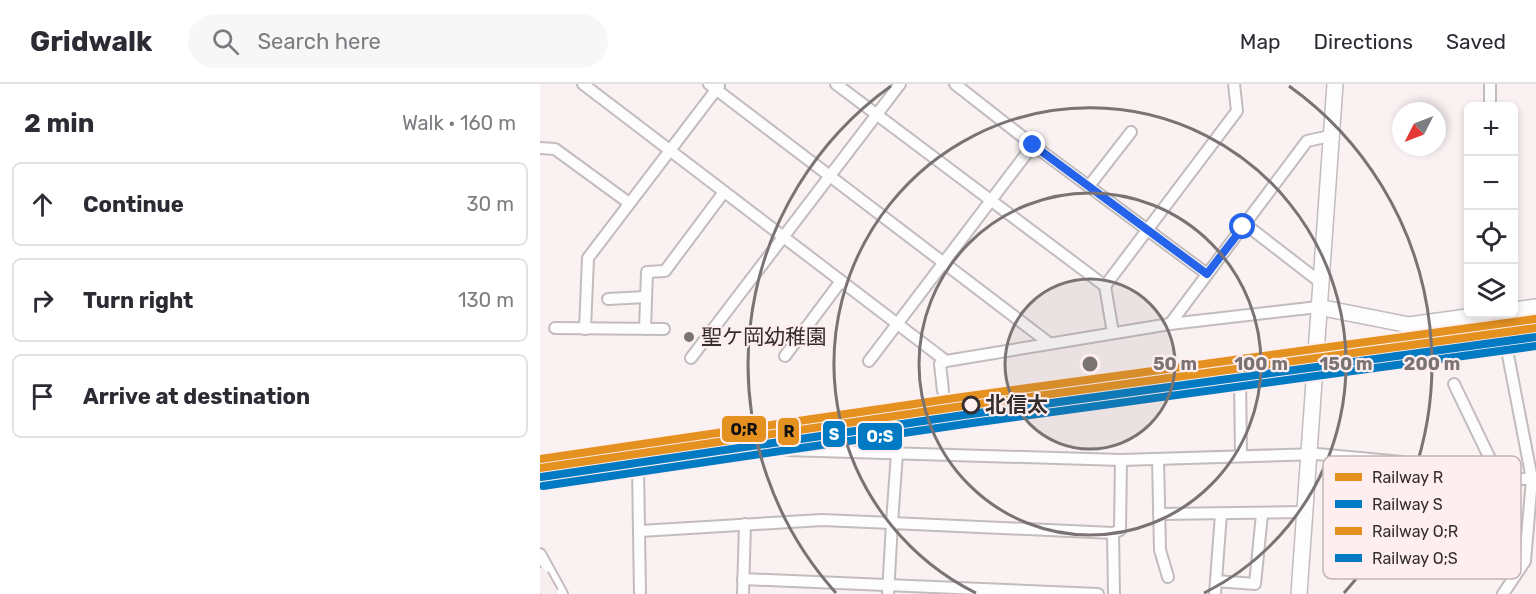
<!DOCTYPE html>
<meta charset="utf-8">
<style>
body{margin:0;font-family:Rubik,"Noto Sans JP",sans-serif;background:#f7f7f7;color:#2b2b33}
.controls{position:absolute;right:18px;top:18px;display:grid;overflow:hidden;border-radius:9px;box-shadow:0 3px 9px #0003}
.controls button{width:54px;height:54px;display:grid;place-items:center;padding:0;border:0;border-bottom:2px solid #e1e1e2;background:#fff;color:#2b2b33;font:30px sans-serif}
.compass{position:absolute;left:852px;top:18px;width:54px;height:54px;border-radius:50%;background:#fff;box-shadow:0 3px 9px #0003;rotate:228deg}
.stop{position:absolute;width:18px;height:18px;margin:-14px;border:4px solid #2563eb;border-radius:50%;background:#fff}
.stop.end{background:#2563eb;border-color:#fff;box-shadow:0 2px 6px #0008}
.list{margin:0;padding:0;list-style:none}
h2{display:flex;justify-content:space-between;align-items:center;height:78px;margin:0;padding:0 24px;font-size:26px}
h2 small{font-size:20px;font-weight:400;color:#7c7c81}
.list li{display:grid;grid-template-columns:39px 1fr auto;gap:18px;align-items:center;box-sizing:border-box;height:84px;margin:0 12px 12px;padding:0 12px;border:2px solid #e1e1e2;border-radius:9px}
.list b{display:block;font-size:22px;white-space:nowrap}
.list em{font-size:20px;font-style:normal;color:#7c7c81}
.icon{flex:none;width:33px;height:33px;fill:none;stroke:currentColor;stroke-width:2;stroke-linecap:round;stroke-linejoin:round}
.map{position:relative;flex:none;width:996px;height:510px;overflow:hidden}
header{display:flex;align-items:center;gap:36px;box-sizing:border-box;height:84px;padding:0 30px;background:#fff;border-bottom:2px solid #e1e1e2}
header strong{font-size:28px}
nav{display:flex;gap:33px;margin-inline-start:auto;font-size:21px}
.search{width:420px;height:54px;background:#f7f7f7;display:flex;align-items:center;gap:15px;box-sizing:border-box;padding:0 21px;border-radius:33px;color:#7c7c81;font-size:22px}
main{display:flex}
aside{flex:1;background:#fff}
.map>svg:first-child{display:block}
</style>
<header>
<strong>Gridwalk</strong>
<div class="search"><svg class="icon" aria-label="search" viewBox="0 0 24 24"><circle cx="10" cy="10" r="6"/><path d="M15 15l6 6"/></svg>Search here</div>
<nav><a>Map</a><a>Directions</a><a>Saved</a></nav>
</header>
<main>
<aside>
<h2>2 min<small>Walk · 160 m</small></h2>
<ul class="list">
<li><svg class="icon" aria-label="ahead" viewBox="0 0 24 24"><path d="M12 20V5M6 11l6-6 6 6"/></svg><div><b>Continue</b></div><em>30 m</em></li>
<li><svg class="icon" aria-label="right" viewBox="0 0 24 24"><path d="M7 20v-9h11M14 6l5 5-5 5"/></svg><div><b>Turn right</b></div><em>130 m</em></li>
<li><svg class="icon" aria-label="arrive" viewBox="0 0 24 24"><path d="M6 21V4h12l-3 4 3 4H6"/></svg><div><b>Arrive at destination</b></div></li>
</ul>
</aside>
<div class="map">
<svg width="996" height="510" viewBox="0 0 996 510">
<rect width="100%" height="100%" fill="#faf2f2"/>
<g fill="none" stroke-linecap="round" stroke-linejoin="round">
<defs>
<g id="street">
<polyline points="43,0 406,277 630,240 778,223"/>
<polyline points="169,0 509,259"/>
<polyline points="296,0 565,202 573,249"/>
<polyline points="950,22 950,0"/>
<polyline points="493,61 667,190"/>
<polyline points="0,64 15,65 89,119"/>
<polyline points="549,102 591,48"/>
<polyline points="705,140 780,198"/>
<polyline points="565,202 697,27 694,0"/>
<polyline points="68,215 106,213"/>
<polyline points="960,230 992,395 985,477 963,510"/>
<polyline points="630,240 767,57 790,52"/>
<polyline points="15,244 124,245"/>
<polyline points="45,245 48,174 179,2"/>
<polyline points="105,245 107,188 125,187 184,108"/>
<polyline points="966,259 993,254"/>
<polyline points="245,272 301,197"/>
<polyline points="151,274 360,0"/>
<polyline points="329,277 493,61 415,0"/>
<polyline points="700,294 701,372"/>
<polyline points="914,300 952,379 951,395"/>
<polyline points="403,307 400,280 406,277"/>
<polyline points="579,311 775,284"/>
<polyline points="246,366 581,376 777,370 862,378 942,394 992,395"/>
<polyline points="618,375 620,466 628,493"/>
<polyline points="807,412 836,415"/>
<polyline points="819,414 822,374"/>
<polyline points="619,430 764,428"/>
<polyline points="100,447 282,436 352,439 357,369"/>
<polyline points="573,449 580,446 581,376"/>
<polyline points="0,470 22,510"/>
<polyline points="203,495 558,510"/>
<polyline points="676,497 715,500 722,430"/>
<polyline points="100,510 98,383 140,377"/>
<polyline points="203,510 205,440"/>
<polyline points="348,510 352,439 573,449 574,510"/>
<polyline points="675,510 681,430"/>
</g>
<g id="secondary">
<polyline points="778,223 869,241 949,230"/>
<polyline points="974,226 996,223"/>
<polyline points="759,510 795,0"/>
</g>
</defs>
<!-- street casing -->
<use href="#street" stroke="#c3bcbc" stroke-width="14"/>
<!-- secondary casing -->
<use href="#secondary" stroke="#c3bcbc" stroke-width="18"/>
<!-- street -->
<use href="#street" stroke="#fefdfd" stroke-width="10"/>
<!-- secondary -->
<use href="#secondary" stroke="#fefdfd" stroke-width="15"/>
<defs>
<polyline id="primary-bridge" points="0,492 10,510"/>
</defs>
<!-- primary-bridge casing -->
<use href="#primary-bridge" stroke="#c8b8b9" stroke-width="20" stroke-linecap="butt"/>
<!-- primary-bridge -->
<use href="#primary-bridge" stroke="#f7efef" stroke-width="16"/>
<defs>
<polyline id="rail-1" points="0,384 423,322 996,244"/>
<polyline id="rail-2" points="1,393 424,331 996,253"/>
<polyline id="rail-3" points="0,375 422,313 995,235"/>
<polyline id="rail-4" points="3,402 425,340 996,262"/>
</defs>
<!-- rail-1 casing -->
<use href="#rail-1" stroke="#feeeef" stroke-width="12"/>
<!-- rail-2 casing -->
<use href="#rail-2" stroke="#feeeef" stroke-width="12"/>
<!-- rail-3 casing -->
<use href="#rail-3" stroke="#feeeef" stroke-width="12"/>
<!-- rail-4 casing -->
<use href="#rail-4" stroke="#feeeef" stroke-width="12"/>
<!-- rail-1 -->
<use href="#rail-1" stroke="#e49120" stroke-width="8"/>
<!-- rail-2 -->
<use href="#rail-2" stroke="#007ac2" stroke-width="8"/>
<!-- rail-3 -->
<use href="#rail-3" stroke="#e49120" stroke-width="8"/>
<!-- rail-4 -->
<use href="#rail-4" stroke="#007ac2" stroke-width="8"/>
</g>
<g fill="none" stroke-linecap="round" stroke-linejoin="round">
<!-- route -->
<polyline stroke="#2563eb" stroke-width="8" points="493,61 667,190 703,143"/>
</g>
<!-- distance rings -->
<circle cx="550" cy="280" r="85" fill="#7a7373" fill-opacity=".12"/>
<g fill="none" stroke="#7a7373" stroke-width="3">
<circle cx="550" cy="280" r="85"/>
<circle cx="550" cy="280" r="171"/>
<path d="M436 509A256 256 0 1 1 664 509"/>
<path d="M296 509A342 342 0 0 1 351 2M749 2A342 342 0 0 1 804 509"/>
</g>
<!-- markers -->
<circle fill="#7a7373" stroke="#feeeef" stroke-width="2" cx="149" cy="253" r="6"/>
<circle fill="#feeeef" stroke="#352e2e" stroke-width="3" cx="431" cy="321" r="8"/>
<g text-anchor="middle" stroke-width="4.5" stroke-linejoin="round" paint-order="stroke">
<!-- poi labels -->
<g font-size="21" fill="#352e2e" stroke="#feeeef" text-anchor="start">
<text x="161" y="260">聖ケ岡幼稚園</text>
</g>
<!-- stop labels -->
<g font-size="21" font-weight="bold" fill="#352e2e" stroke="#feeeef" text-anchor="start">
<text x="445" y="328">北信太</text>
</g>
</g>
<!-- legend -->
<rect x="783" y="372" width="198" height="123" rx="9" fill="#feeeef" stroke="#c2b4b5" stroke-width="1.5"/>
<rect x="795" y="389" width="27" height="8" fill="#e49120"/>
<rect x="795" y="416" width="27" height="8" fill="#007ac2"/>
<rect x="795" y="443" width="27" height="8" fill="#e49120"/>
<rect x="795" y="470" width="27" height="8" fill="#007ac2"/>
<g font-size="16" fill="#352e2e">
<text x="832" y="399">Railway R</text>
<text x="832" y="426">Railway S</text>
<text x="832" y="453">Railway O;R</text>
<text x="832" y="480">Railway O;S</text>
</g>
<circle cx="550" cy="280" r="9" fill="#7a7373" stroke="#feeeef" stroke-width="3"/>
<g font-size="18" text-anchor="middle" font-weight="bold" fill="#7a7373" stroke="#feeeef" stroke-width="4.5" stroke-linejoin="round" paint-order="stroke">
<text x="635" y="286">50 m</text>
<text x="721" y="286">100 m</text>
<text x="806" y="286">150 m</text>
<text x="892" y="286">200 m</text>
</g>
<g stroke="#feeeef" stroke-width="2">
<rect x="181" y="331" width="46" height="28" rx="6" fill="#e49120"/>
<rect x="237" y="333" width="23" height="29" rx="6" fill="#e49120"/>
<rect x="282" y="336" width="24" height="28" rx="6" fill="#007ac2"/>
<rect x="317" y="338" width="46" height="29" rx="6" fill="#007ac2"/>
</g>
<g font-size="16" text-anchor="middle" font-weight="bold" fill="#fff">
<text x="294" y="356">S</text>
<text x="340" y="358">O;S</text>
</g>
<g font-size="16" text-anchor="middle" font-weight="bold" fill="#111">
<text x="204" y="351">O;R</text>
<text x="249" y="353">R</text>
</g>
</svg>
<div class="controls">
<button>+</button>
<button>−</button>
<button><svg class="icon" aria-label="locate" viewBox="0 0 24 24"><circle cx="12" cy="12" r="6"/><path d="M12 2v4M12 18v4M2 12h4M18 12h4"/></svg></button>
<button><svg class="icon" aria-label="layers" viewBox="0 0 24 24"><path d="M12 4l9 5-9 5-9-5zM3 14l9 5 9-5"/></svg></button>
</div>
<svg class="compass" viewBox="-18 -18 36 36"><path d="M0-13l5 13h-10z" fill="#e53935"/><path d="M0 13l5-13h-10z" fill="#7c7c81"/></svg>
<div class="stop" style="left:703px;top:143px"></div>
<div class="stop end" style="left:493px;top:61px"></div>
</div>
</main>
